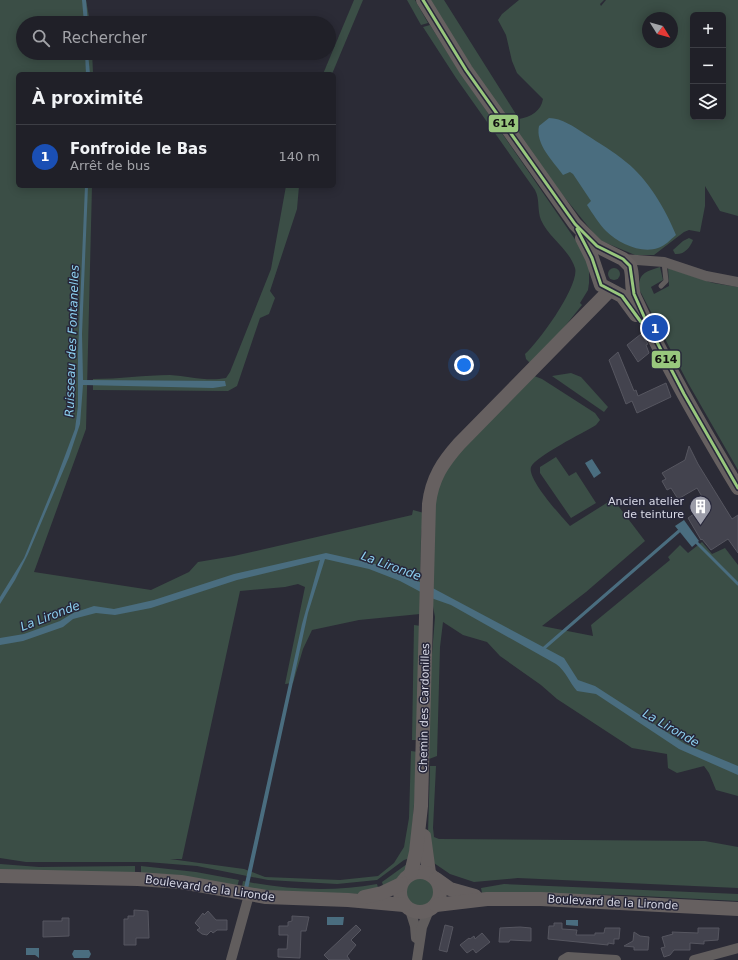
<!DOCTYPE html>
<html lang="fr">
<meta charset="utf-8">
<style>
body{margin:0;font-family:"DejaVu Sans",sans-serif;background:#282830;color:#f1f3f6}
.controls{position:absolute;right:12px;top:12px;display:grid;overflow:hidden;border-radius:6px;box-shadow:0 2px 10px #0003}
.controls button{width:36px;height:36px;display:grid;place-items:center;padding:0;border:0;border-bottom:1px solid #3d3e45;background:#202028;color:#f1f3f6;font:20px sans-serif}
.compass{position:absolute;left:642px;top:12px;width:36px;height:36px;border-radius:50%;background:#202028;box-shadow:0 2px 10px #0003;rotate:127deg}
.you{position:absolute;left:464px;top:365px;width:14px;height:14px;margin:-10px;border:3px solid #fff;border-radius:50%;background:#1a73e8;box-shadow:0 0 0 6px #1a73e833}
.badge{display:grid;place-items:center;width:26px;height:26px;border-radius:50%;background:#8c9099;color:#fff;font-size:13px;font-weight:700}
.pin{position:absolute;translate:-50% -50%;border:2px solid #fff;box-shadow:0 1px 4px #0006}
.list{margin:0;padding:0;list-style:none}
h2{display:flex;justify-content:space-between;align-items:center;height:52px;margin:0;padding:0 16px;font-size:17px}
h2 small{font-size:13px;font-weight:400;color:#a2a3a8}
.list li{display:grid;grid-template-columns:26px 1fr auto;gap:12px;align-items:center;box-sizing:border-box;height:64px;padding:0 16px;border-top:1px solid #3d3e45}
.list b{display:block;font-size:15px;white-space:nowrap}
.list p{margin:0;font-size:13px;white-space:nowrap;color:#a2a3a8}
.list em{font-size:13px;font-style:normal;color:#a2a3a8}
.icon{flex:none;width:22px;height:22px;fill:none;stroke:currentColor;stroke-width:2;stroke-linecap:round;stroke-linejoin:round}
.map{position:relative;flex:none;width:738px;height:960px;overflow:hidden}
.search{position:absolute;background:#202028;box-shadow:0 2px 10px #0003;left:16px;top:16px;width:320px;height:44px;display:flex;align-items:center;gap:10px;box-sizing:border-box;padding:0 14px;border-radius:22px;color:#a2a3a8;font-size:15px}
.panel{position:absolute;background:#202028;box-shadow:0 2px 10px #0003;left:16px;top:72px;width:320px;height:116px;border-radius:6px}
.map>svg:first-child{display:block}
</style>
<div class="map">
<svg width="738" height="960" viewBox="0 0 738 960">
<rect width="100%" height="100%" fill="#2b2b36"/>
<!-- green -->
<g fill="#3b4e46" fill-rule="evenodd">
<polygon points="0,0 86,0 90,22 23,23 23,53 92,53 93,72 93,74 18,74 18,186 92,186 86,429 34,572 151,590 189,572 198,562 234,556 412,515 413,510 424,513 421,535 420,614 359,620 312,630 303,649 293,683 285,684 305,587 298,584 285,587 240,591 182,859 170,859 244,869 265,877 340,880 378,876 394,863 404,847 409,818 411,751 418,752 410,858 404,860 377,880 337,884 268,880 197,866 147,862 26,862 0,858"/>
<polygon points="354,0 363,0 332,74 323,74"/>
<polygon points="407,0 415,0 428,23 421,25"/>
<path d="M430 0H444L519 119C531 117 541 111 543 99L517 73 512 61 506 35 498 20 502 14 519 0H604L600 4 601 6 606 0H738V216L720 211 705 186V206L700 232 689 230 684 232 654 255H635L599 240 561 193 485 88ZM693 15H723V117H693ZM648 18H672V42H648Z"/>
<path d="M430 25 457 68 581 248 589 265V283L588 290 580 303 582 305 562 330 530 363 526 359 525 354C539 342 580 285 575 268 569 249 549 238 541 220 537 210 540 199 535 190L456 78 423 27Z"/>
<path d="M286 186H299L297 209 270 291 275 298 269 314 260 318 237 386 228 391 93 390V379C120 379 144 375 170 375 189 376 207 382 226 378L230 372 271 269Z"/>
<path d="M689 238 693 240C690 248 684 255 675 254L673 250 683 241Z"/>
<path d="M660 267 663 280 651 287 654 294 669 286 668 268 713 283 738 287V470L688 383 639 289C638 273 647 271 660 267Z"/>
<circle cx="614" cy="274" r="6"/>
<polygon points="571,373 581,377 608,407 604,412 552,376"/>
<path d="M529 374 542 379 595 413 600 420 596 425C583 433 536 456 531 467 527 479 561 516 570 526L613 499 645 541 586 592 542 626 593 636 591 625 670 560 668 557 680 545 688 553 702 542 712 554 725 548 738 565V796L716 790 709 773 704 766 677 773 668 768 667 754 632 748 557 699 541 685 500 656 487 642 463 635 443 622 440 647 437 756 429 759 430 679 435 617 432 601 435 509 438 476Z"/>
<polygon points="556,457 569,476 576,472 596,503 571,518 540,473 540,467"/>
<polygon points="414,625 421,626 418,740 412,740"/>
<polygon points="430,766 436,766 433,828 434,837 439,839 705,841 738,847 738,888 518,878 474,882 450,874 431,861 428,833"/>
<polygon points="0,864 39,867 135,866 135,873 0,871"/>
<polygon points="407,864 408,869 399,879 384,889 382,882"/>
<polygon points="141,866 196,872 239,880 237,887 141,873"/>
<circle cx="420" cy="892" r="14"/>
<path d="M243 881C287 890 334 892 377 884L379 891 365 894 284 893 242 887Z"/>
<polygon points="504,884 738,894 738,901 622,895 482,893 481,888"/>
</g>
<!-- water -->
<g fill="#4a6d7f">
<polygon points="82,0 86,0 88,23 84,23"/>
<polygon points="85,53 88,53 90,74 86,74"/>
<path d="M549 118C562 118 574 127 585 134 599 143 613 151 626 162 648 179 666 210 676 235 670 240 665 246 658 248 641 254 618 243 606 231 599 224 593 214 587 205L591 201 573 174 570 172 563 175C553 161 535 144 539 126Z"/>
<polygon points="85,186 88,186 82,334 83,380 225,381 226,386 213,388 83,385 80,424 69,457 28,554 15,580 0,604 0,597 24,558 54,485 75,429 78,406 78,354"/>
<polygon points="592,459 601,473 594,478 585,463"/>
<polygon points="684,520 699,541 692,547 675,526"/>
<path d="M326 553 375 564 427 585 564 658 578 680 595 686 685 744 738 766V775L679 749 596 694 577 691C569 682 566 671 556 664L451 605 434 599 400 581 369 569 325 559 308 613 248 889 244 888 302 624 320 560 237 580 151 608 115 615 96 613 73 619 63 627 23 641 0 645V638L24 634 60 621 73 613 94 606 114 609 154 600 234 574Z"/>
<polygon points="327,917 344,917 343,925 327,925"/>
<polygon points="566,920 578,920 578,926 566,925"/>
<polygon points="26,948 39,948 39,958 35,955 26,955"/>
<polygon points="74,950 89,950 91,954 89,958 74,958 72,954"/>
</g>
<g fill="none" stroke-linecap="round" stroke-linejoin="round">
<!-- stream -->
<g stroke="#4a6d7f" stroke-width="3">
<polyline points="697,543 738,584"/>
<polyline points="543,649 679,531"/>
</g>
</g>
<!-- building -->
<g fill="#43434e" stroke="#565660">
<polygon points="641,334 648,344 646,345 649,353 638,362 627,345"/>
<polygon points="618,352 634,391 636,390 638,396 666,383 671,397 637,413 632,401 626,404 609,360"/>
<polygon points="689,446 698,464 732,519 738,515 738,553 728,539 711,550 702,539 701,540 688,518 707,505 697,488 678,499 671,488 667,490 662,481 666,479 662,473 685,460"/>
<polygon points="134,910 148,911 149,938 136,938 136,945 124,945 124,919 128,919 128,916 134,916"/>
<polygon points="208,911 216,920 227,920 227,930 217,930 213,933 211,931 207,935 202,934 197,930 200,928 195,923 203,913 204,915"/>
<polygon points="292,916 309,917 306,931 301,931 300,958 278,957 278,949 287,949 288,935 279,935 279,926 288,926 288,922 292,921"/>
<polygon points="62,918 69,918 69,936 43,937 43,921 62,921"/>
<polygon points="554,923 562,923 562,929 577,930 576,935 595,935 595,933 604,933 605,928 620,928 619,939 614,939 614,944 608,943 608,945 548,939 549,926 554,926"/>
<polygon points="356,925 361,930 351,940 356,945 347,956 350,960 329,960 324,955"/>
<polygon points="445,925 453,927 447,952 439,950"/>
<polygon points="520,927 531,928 531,941 510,940 509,942 499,942 500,928"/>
<polygon points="698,928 719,928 718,940 704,941 704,944 690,943 690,950 674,950 670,955 664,957 661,948 665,947 662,937 673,934 672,932 698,933"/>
<polygon points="634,932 640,936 649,937 648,950 634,950 634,947 624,946 633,941"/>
<polygon points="482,933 490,942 476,953 473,949 467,953 460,945 469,938 470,939 474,936 475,939"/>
</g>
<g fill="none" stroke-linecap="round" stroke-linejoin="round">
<!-- lane -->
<polyline stroke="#615d5d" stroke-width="5" points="661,286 666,281 664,262"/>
<!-- street -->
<g stroke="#615d5d" stroke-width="10">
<polyline points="623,259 664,262 706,276 738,282"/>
<polyline points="410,910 415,926 416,938"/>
<polyline points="231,960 249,895"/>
<polyline points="417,960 422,927 429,910"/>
<polyline points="563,960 568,957 616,960"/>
<polyline points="694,960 738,948"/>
</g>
<!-- secondary -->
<g stroke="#666060" stroke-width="14">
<path d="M423 0 466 70 575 224 597 246 623 259 630 266C634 277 630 287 635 298 665 364 701 426 738 488"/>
<polyline points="582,238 592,258 601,285 622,296 636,315"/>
<polyline points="424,836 429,873"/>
<circle cx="420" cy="892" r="20"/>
<path d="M411 873 416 852 421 806 429 504C432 478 443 462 459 444L610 290"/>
<polyline points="0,876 138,879 181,882 266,897 348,900 404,905"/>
<polyline points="436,879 450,889 475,896"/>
<polyline points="364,897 382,893 401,884"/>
<polyline points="436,905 487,899 541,899 738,909"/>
</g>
<defs>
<g id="bus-1">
<polyline points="423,0 466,70 575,224 597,246 623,259 630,266 634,294 647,323 684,394 738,488"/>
<polyline points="577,229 592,258 601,285 622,296 641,322"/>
</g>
</defs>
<!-- bus-1 casing -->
<use href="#bus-1" stroke="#27273a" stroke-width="6"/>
<!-- bus-1 -->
<use href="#bus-1" stroke="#98c77d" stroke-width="3"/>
</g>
<!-- icons -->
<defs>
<symbol id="building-pin" viewBox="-11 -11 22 30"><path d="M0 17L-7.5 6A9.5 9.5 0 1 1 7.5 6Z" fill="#9b9ca8" stroke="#27273a"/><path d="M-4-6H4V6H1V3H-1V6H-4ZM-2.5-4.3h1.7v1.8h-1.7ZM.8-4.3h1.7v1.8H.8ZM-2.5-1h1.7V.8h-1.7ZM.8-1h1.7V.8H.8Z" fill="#fff"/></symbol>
</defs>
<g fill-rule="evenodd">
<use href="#building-pin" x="688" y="494" width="25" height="34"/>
</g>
<g text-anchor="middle" stroke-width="3" stroke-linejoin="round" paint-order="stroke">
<!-- poi labels -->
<g font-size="11" fill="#d8d9e6" stroke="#27273a" text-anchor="end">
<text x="684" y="505">Ancien atelier<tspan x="684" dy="13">de teinture</tspan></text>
</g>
<!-- street labels -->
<g font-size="11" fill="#d8d9e6" stroke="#27273a">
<text transform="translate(424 708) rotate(-89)" y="4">Chemin des Cardonilles</text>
<text transform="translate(210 888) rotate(8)" y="4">Boulevard de la Lironde</text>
<text transform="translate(613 902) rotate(3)" y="4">Boulevard de la Lironde</text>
</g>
<!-- water labels -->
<g font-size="12" font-style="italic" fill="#8cd0f0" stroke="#27273a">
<text transform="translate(72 341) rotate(-88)" y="4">Ruisseau des Fontanelles</text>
<text transform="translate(391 566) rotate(20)" y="4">La Lironde</text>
<text transform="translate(50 616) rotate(-21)" y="4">La Lironde</text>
<text transform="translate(671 728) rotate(30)" y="4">La Lironde</text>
</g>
</g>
<g stroke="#27273a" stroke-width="1.5">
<rect x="488" y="114" width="31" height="19" rx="4" fill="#98c77d"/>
<rect x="651" y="350" width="30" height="19" rx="4" fill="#98c77d"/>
</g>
<g font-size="11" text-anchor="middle" font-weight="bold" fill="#111">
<text x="504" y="127">614</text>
<text x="666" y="363">614</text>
</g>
</svg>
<div class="controls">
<button>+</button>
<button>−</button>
<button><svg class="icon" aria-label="layers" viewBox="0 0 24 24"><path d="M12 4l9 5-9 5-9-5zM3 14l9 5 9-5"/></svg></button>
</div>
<svg class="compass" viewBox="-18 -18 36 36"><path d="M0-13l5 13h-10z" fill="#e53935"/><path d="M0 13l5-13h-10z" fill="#a2a3a8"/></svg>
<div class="you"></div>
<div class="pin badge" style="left:655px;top:328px;background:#1a4fb4">1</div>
<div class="search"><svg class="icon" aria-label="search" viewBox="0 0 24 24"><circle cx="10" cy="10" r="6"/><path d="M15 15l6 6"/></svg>Rechercher</div>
<section class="panel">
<h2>À proximité<small></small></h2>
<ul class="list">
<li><span class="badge" style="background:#1a4fb4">1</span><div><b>Fonfroide le Bas</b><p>Arrêt de bus</p></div><em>140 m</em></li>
</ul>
</section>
</div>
